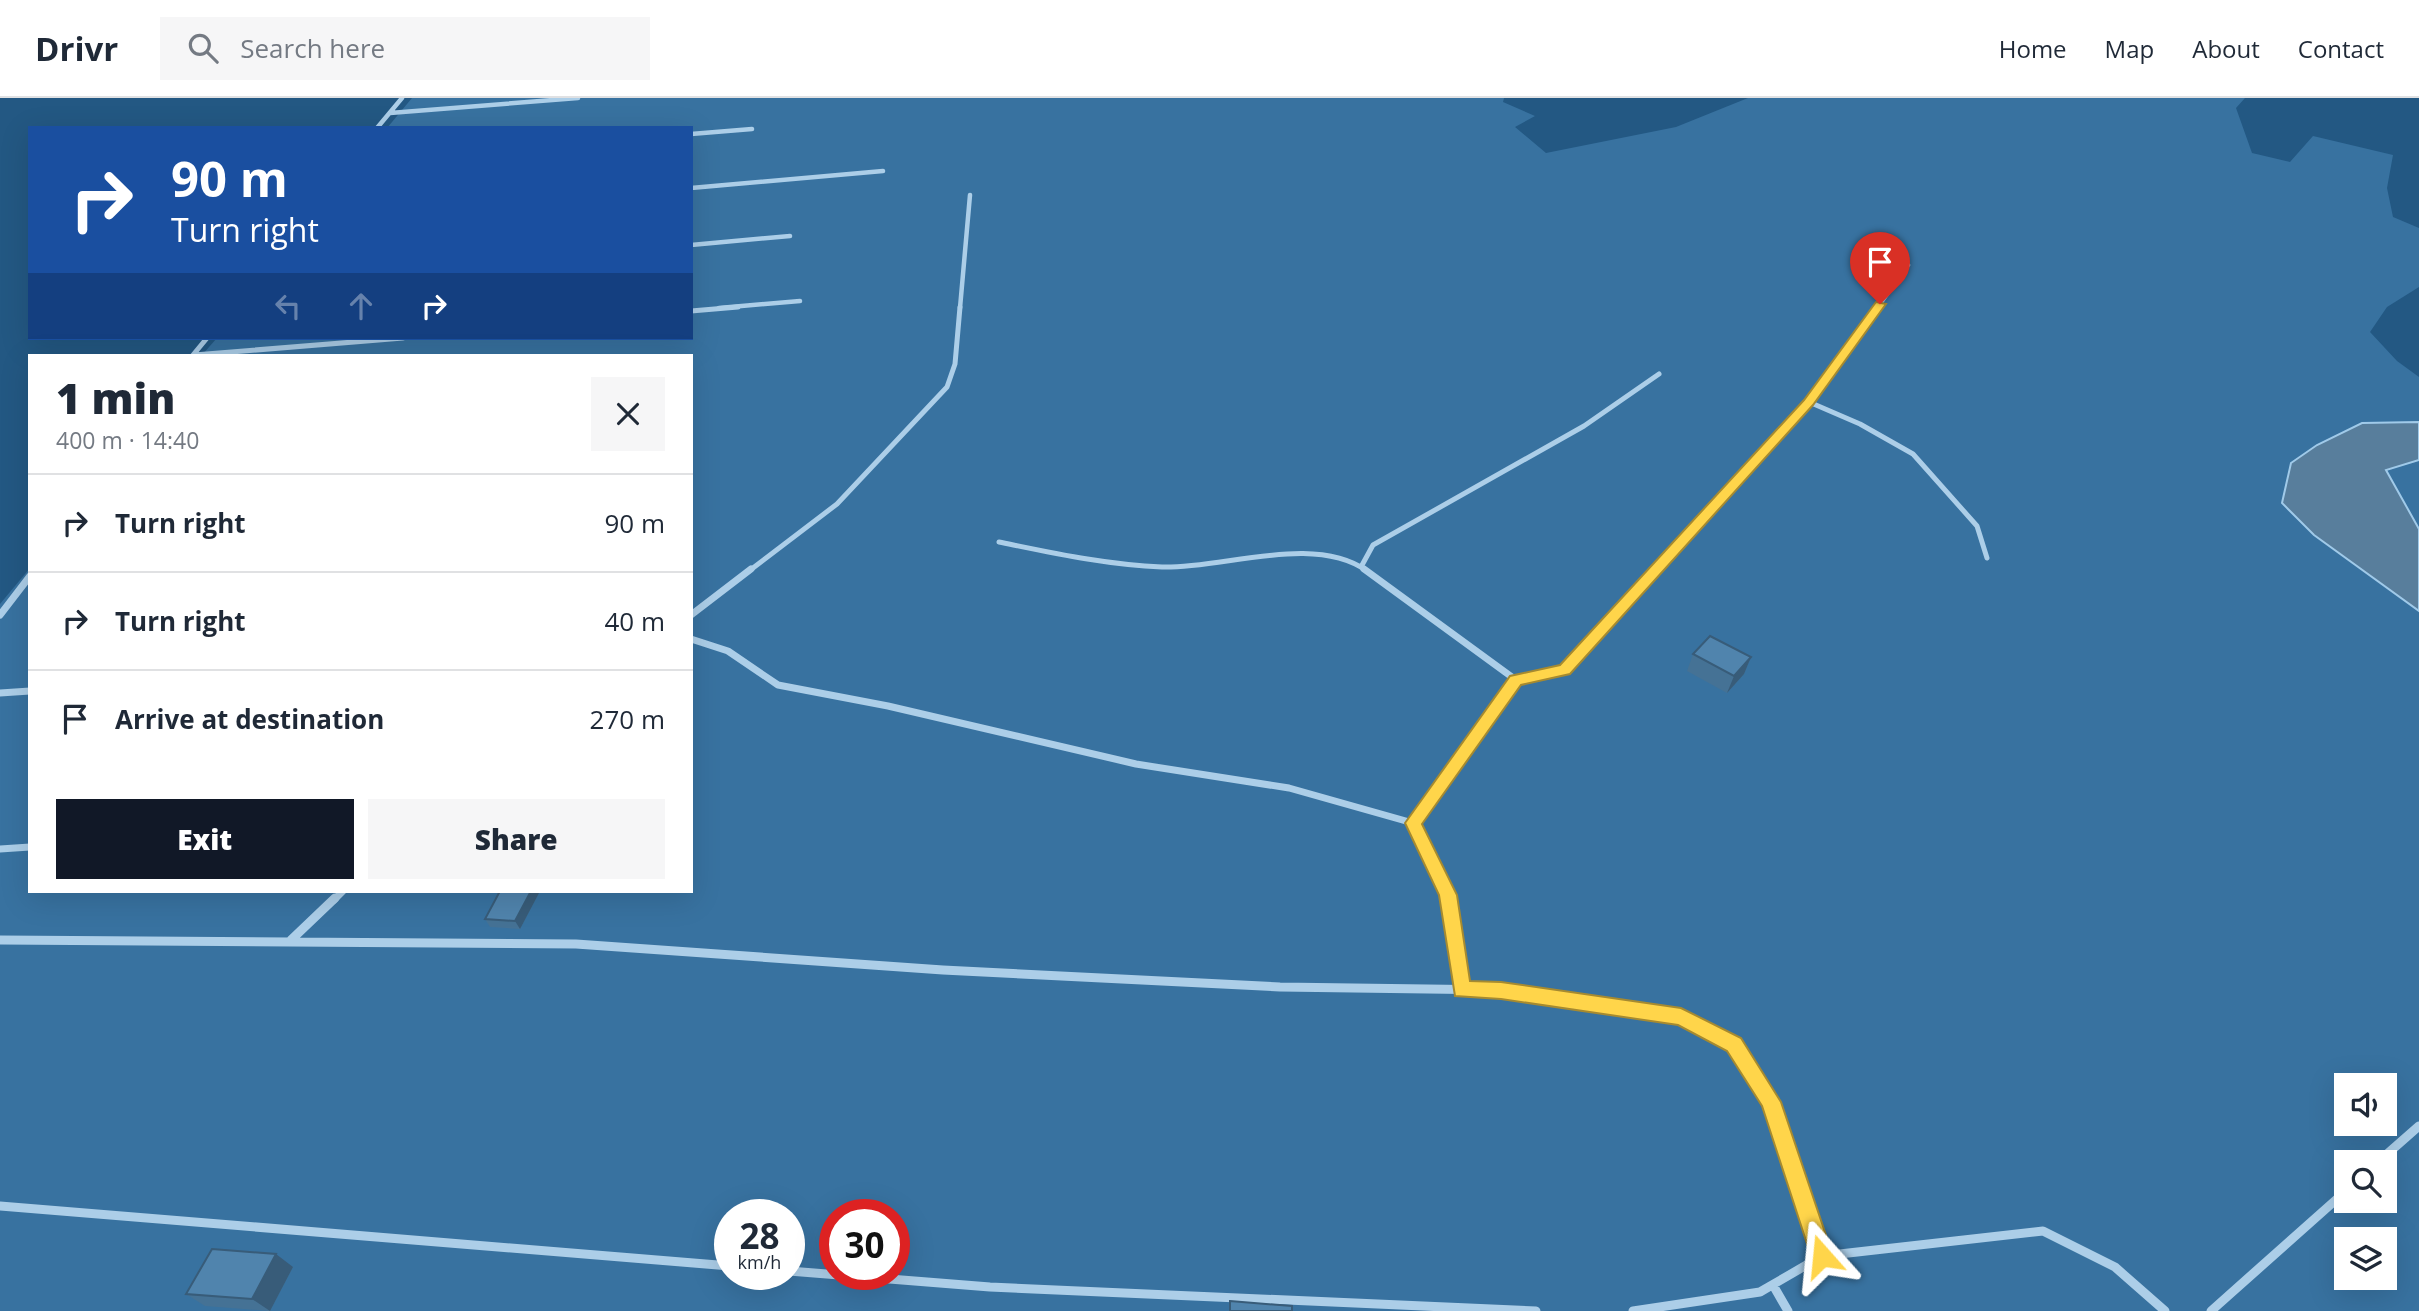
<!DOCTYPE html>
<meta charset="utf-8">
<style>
body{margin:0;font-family:"Open Sans",sans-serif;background:#f6f6f7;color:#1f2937;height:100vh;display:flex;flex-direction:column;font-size:26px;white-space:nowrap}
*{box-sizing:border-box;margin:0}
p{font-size:23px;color:#747a83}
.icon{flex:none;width:38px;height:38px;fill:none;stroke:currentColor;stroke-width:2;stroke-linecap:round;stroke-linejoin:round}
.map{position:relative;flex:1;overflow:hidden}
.drawer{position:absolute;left:28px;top:256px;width:665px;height:539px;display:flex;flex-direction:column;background:#fff;border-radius:0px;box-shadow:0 7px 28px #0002}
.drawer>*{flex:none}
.hud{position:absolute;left:28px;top:28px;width:665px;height:214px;border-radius:0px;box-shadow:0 7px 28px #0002;background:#1a4fa0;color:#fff;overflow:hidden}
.tools{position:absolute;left:2334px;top:975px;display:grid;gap:14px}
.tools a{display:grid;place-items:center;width:63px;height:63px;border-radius:0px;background:#fff;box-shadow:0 7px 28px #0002;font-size:35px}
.speed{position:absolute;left:714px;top:1101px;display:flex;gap:14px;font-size:35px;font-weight:700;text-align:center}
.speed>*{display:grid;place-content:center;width:91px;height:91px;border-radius:50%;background:#fff;box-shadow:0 7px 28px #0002;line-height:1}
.speed small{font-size:18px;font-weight:400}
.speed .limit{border:10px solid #d22;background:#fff;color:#111}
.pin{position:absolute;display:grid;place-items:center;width:60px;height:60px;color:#fff;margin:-72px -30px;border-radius:50% 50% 50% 0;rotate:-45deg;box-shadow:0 0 7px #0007}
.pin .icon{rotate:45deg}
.me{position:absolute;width:77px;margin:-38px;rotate:342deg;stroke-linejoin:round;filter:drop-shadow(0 0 5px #0008)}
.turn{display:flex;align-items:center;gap:24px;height:147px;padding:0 28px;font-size:32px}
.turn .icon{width:91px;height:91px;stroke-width:2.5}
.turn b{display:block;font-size:49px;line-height:60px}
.lanes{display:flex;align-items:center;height:66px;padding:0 28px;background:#0003;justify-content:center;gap:35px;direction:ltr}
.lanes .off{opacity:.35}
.round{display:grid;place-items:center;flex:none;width:74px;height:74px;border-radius:0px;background:#f6f6f7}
.summary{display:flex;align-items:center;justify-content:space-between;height:119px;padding:0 28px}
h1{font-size:42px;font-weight:800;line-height:52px}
.primary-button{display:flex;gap:14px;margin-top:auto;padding:14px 28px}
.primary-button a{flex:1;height:80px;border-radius:0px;background:#111827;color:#fff;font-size:28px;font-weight:800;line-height:80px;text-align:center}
.primary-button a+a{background:#f6f6f7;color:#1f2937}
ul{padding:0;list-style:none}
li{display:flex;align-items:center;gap:21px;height:98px;padding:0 28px;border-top:2px solid #e0e1e3}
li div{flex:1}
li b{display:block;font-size:26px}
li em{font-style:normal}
header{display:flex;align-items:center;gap:42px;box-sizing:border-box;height:98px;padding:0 35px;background:#fff;border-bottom:2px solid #e0e1e3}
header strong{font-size:33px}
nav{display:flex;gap:38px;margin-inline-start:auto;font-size:24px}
.search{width:490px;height:63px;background:#f6f6f7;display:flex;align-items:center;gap:18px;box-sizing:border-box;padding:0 24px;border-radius:0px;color:#747a83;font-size:26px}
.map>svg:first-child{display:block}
.green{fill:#3872a0;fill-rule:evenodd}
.water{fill:#587e9c;stroke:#a0cae9;stroke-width:2}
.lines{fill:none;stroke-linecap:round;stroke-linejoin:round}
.minor-far3{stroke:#accee8;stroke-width:4.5}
.minor-far2{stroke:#accee8;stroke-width:5}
.minor-far1{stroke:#accee8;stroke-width:7}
.minor{stroke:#accee8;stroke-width:9}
.wall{fill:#457295}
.shaded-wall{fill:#385c79}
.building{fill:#5084ad;stroke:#385c79;stroke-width:2}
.route{fill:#ffd54a;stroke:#a68a30;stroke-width:2}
</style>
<header>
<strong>Drivr</strong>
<div class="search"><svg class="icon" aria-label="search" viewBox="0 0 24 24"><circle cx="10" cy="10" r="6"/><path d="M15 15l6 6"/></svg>Search here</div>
<nav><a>Home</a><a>Map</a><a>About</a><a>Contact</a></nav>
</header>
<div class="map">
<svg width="2419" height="1213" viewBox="0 0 2419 1213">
<rect width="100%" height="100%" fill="#235883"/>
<path class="green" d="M 412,0 L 1504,0 L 1503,4 L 1535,18 L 1515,29 L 1546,55 L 1676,29 L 1748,0 L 2245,0 L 2236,10 L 2252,55 L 2290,64 L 2313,38 L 2393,57 L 2387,90 L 2393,119 L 2419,130 L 2419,189 L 2387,209 L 2370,234 L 2397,263 L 2419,279 L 2419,324 L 2362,325 L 2282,405 L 2314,437 L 2419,513 L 2419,1213 L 0,1213 L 0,506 L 30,470 L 30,793 L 691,793 L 691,257 L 202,257 L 217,240 L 691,240 L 691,30 L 387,30 ZM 2347,987 L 2385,987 L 2385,1026 L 2347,1026 ZM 2347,1064 L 2385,1064 L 2385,1102 L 2347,1102 ZM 730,1116 L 789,1116 L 789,1176 L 730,1176 ZM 835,1116 L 894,1116 L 894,1176 L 835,1176 ZM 2347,1141 L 2385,1141 L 2385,1180 L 2347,1180 Z
M 2419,362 L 2419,431 L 2386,371 Z"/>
<path class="water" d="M 2419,324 L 2419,362 L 2386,372 L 2419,431 L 2419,513 L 2314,437 L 2282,405 L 2291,365 L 2317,347 L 2362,325 Z"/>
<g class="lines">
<path class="minor-far3" d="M 390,15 L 578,0
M 377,30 L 402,0
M 691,36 L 752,31
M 691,90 L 883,73
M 691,147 L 790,138
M 719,210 L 800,203
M 960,210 L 970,97
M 1877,210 L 1908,167"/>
<path class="minor-far2" d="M 691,213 L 738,209
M 193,257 L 207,240
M 194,257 L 403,240
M 1809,304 L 1860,326 L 1913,356 L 1977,428 L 1987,460
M 999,444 C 1053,455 1107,467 1162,469 C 1222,471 1314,435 1367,473
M 1361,469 L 1373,447 L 1584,328 L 1659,276
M 749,473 L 837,406 L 947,289 L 955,266 L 960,209
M 1655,473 L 1809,304 L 1878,209"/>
<path class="minor-far1" d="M 1364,471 L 1516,582
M 0,517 L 30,478
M 691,517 L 751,471
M 691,541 L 728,553 L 778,587 L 888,608 L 1136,666 L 1289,690 L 1413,725
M 0,595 L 30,593
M 0,751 L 30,749
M 334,802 L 343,793
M 1449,802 L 1413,725 L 1516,582 L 1565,572 L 1657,471"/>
<path class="minor" d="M 1448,800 L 1461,892
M 0,842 L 576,846 L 943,872 L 1280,889 L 1501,892 L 1681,919 L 1734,946 L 1771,1004 L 1822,1158
M 291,842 L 335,800
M 2378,1064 L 2419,1028
M 0,1108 L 730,1168
M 789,1173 L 990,1189 L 1536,1213
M 1773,1187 L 1788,1213
M 1633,1213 L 1760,1194 L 1822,1158 L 2043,1133 L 2115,1169 L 2165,1213
M 2211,1213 L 2347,1092"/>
</g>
<path class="wall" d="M 1693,556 L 1751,559 L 1744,576 L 1727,595 L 1687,573 Z
M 500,793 L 537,793 L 539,795 L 520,831 L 490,829 L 485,821 Z
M 293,1169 L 270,1213 L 205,1208 L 186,1196 Z"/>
<path class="shaded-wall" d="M 1751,559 L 1744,576 L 1727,595 L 1734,578 Z
M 531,793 L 537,793 L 539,795 L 520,831 L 515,823 Z
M 276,1156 L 293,1169 L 270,1213 L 252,1201 Z"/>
<path class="building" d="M 1710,538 L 1751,559 L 1734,578 L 1693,556 Z
M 500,793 L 531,793 L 515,823 L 485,821 Z
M 212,1151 L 276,1156 L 252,1201 L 186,1196 Z
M 1230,1203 L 1292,1208 L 1292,1213 L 1230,1213 Z"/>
<path class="route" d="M 1876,204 L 1886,206 L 1813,307 L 1570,576 L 1521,587 L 1422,726 L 1457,797 L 1470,883 L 1501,884 L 1681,910 L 1741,940 L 1781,1004 L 1833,1158 L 1830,1166 L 1822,1169 L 1814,1166 L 1811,1158 L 1762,1008 L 1727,953 L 1678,927 L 1501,901 L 1455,898 L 1439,797 L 1405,725 L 1510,578 L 1560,567 L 1804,302 Z"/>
</svg>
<div class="tools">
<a><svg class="icon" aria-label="sound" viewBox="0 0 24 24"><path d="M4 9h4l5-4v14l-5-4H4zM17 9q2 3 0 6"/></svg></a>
<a><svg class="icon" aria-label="search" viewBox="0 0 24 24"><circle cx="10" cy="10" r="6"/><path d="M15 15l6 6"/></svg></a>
<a><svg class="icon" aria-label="layers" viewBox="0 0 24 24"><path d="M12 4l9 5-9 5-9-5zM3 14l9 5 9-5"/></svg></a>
</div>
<div class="speed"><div>28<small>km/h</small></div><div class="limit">30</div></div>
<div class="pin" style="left:1880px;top:206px;background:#d93025"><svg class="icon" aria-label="arrive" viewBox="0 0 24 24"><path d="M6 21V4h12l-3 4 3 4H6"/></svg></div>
<svg class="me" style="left:1822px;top:1158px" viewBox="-20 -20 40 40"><path d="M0-17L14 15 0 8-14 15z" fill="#ffd54a" stroke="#fff" stroke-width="4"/></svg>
<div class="hud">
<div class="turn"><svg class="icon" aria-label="right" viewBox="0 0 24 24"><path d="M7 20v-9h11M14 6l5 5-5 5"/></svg><div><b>90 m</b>Turn right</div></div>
<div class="lanes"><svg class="icon off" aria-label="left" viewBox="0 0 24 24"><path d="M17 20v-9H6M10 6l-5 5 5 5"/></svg><svg class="icon off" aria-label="ahead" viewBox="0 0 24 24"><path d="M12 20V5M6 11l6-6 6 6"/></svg><svg class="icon" aria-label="right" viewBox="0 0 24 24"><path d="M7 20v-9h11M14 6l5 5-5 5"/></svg></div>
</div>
<section class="drawer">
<div class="summary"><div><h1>1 min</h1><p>400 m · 14:40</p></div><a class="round"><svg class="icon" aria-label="close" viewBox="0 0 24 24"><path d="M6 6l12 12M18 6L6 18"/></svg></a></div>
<ul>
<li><svg class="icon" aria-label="right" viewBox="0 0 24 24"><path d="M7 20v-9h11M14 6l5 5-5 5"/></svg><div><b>Turn right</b></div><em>90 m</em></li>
<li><svg class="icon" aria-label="right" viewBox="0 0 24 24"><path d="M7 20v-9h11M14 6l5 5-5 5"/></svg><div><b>Turn right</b></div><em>40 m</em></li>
<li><svg class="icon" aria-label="arrive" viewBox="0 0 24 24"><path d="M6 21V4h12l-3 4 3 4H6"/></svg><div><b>Arrive at destination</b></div><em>270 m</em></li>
</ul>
<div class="primary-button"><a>Exit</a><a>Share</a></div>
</section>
</div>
